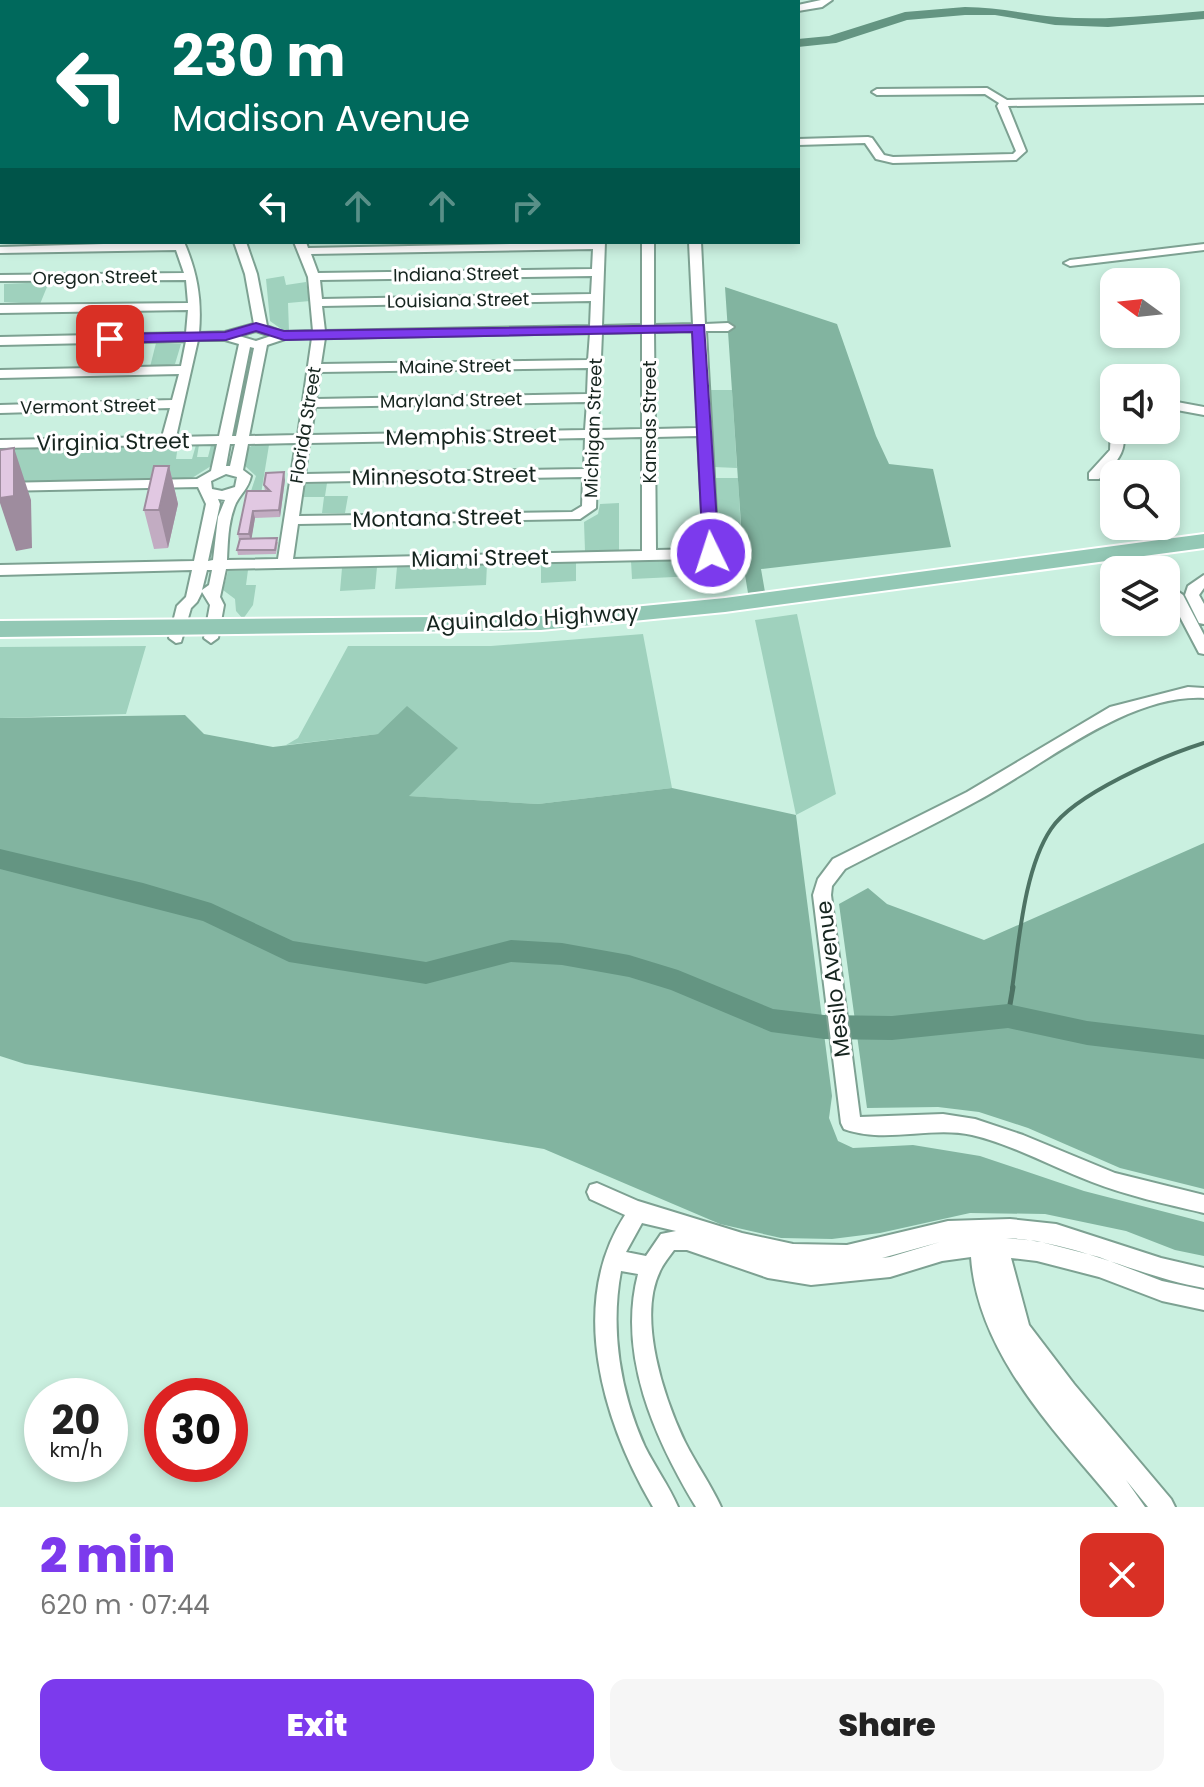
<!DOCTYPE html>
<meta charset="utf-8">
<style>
body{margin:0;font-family:Poppins,sans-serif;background:#f6f6f6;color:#222;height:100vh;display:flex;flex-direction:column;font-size:30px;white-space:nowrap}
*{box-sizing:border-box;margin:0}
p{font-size:26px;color:#767676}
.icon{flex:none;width:44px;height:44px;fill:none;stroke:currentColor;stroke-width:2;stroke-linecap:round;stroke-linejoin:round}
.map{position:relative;height:1507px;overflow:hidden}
.drawer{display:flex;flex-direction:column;background:#fff;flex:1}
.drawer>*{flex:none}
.top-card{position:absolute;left:0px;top:0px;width:800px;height:244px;box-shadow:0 4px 12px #0003;background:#00695c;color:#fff;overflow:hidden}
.needle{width:52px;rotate:285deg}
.buttons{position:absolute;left:1100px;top:268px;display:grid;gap:16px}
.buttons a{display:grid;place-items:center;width:80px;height:80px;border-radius:16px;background:#fff;box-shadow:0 4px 12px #0003;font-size:40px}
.speed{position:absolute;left:24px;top:1378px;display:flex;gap:16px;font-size:40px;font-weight:700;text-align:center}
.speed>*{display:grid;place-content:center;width:104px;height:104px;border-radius:50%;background:#fff;box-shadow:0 4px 12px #0003;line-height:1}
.speed small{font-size:20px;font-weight:400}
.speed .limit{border:12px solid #d22;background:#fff;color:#111}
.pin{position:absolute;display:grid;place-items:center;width:68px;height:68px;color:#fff;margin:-34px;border-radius:16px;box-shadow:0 4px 12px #0006}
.me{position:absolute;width:88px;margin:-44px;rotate:356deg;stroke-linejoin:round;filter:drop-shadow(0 0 6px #0008)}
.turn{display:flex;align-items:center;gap:28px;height:168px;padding:0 40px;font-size:36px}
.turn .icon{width:104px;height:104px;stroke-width:2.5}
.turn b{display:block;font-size:56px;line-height:68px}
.lanes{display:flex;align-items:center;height:76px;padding:0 40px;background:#0003;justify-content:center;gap:40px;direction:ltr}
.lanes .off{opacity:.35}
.round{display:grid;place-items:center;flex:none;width:84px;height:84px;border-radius:16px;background:#f6f6f6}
.head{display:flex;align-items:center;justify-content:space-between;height:136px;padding:0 40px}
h1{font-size:48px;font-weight:800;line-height:60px;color:#7c3aed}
.action{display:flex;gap:16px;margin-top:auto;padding:16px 40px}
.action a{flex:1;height:92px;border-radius:16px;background:#7c3aed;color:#fff;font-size:32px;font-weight:800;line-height:92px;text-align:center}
.action a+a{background:#f6f6f6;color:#222}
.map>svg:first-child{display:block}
.green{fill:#9fd1bd}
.forest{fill:#82b4a0}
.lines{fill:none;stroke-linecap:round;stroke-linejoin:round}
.stream-far1{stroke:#4d7364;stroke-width:4}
.stream{stroke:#4d7364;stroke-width:5}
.river{fill:#649582;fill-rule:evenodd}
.street-casing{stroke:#7da192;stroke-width:4}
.primary-casing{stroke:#fff;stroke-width:4}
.street{fill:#fff;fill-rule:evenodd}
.primary{fill:#93c8b5;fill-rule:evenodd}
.wall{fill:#c2acc2}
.shaded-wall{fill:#9e8c9e}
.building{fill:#e1c8e2;stroke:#9e8c9e;stroke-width:2}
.route{fill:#7c3aed;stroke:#51269a;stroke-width:2}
.labels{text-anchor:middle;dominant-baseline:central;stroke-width:6;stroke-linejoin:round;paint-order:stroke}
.far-street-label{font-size:18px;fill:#16251f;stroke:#fff}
.street-label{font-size:22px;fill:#16251f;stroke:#fff}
</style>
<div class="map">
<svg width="1204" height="1507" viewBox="0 0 1204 1507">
<rect width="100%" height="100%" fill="#caf0e0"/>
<path class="green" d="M 284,276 L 286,285 L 306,282 L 310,301 L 288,303 L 289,331 L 284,331 L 270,321 L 266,279 Z
M 49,282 L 40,304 L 4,302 L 4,284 Z
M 156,343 L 181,344 L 175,364 L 150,367 Z
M 710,390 L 732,390 L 737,468 L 714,467 Z
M 178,445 L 176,459 L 192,459 L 196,445 L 199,445 L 197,457 L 208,457 L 211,445 L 215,446 L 211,466 L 192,478 L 0,482 L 0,450 Z
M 253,445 L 269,445 L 261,494 L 251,491 L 256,476 L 244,465 L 248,448 Z
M 714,478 L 738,478 L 742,548 L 718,545 Z
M 327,483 L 325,496 L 348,496 L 345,513 L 322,513 L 324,497 L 300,497 L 301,487 L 306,484 Z
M 619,503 L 619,550 L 585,551 L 584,522 L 598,514 L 600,504 Z
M 743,558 L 744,569 L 737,569 L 737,574 L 632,579 L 631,561 Z
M 576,562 L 576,581 L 541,583 L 541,563 Z
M 487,564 L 486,585 L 395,589 L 397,567 Z
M 377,567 L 375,589 L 340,591 L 342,568 Z
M 248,570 L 246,585 L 256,585 L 253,605 L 243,619 L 236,611 L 235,599 L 223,590 L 228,571 Z
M 797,614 L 836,794 L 796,815 L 755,620 Z
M 643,634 L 672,788 L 538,804 L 408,796 L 378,734 L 286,745 L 298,738 L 348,646 L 491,646 Z
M 146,646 L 126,714 L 0,718 L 0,647 Z"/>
<path class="forest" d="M 725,287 L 837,324 L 876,436 L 889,464 L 933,469 L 951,547 L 761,569 L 765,592 L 748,593 L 744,569 Z
M 407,706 L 458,748 L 409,796 L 538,804 L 672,788 L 796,815 L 832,1096 L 829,1118 L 838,1141 L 853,1148 L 913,1145 L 980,1156 L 1084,1191 L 1204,1222 L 1204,1256 L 1175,1250 L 1126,1231 L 1045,1214 L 970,1213 L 880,1233 L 832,1239 L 781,1238 L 720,1224 L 544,1149 L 25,1064 L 0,1056 L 0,718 L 185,715 L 204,734 L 273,747 L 378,734 Z
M 1204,843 L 1204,1189 L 1120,1168 L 1028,1128 L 979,1112 L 938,1107 L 867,1108 L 839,904 L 868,888 L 887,904 L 984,940 Z"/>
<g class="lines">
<path class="stream-far1" d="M 1012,989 C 1019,942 1024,869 1051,829 C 1074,794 1163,756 1204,743"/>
<path class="stream" d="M 1008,1016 L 1013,987"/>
<path class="river" d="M 965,7 C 996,7 1025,14 1057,17 C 1106,21 1155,15 1204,11 L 1204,19 L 1108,27 L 1055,25 L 995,15 L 965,15 L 907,20 L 836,43 L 798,47 L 798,39 L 829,36 L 905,12 Z
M 0,89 L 2,89 L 2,97 L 0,97 Z
M 0,849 L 143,883 L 211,903 L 293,941 L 426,962 L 511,940 L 562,943 L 629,955 L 678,970 L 773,1009 L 824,1015 L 892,1016 L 1008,1004 L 1087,1021 L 1204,1035 L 1204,1059 L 1087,1045 L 1008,1028 L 892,1040 L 824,1039 L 771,1032 L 671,990 L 629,977 L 562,965 L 511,962 L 426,984 L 289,962 L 203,921 L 0,869 Z"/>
<g class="street-casing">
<path id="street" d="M 219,0 L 231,0 L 232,2 L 220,2 Z
M 311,0 L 319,0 L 319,2 L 311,2 Z
M 400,0 L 439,0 L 440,2 L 401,2 Z
M 821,0 L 832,0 L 822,7 L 798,11 L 798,5 Z
M 0,16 L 2,16 L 2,22 L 0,22 Z
M 0,55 L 2,56 L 2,62 L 0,61 Z
M 987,88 L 1007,100 L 1204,97 L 1204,103 L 1008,106 L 1026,151 L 1016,160 L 893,163 L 876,159 L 865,143 L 798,145 L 798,139 L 868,137 L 872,138 L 884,155 L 893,157 L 1013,154 L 1016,151 L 997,106 L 999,103 L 985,94 L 877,95 L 872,92 L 877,89 Z
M 0,136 L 2,136 L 2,143 L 0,143 Z
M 0,168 L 2,168 L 0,176 Z
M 0,200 L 2,200 L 2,206 L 0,206 Z
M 172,242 L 184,242 C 197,272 202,299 199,333 L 225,332 L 254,324 L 245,274 L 234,242 L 246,242 L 257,274 L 267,326 L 283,332 L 313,331 L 308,277 L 294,242 L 306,242 L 308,248 L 605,242 L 602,326 L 642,325 L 642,242 L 654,242 L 654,325 L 693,324 L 689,242 L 701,242 L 705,324 L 728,323 L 734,327 L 728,331 L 706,331 L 718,549 L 743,548 L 750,553 L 743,558 L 226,569 L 220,597 L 224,605 L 218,638 L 211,643 L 204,638 L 210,605 L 202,592 L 197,602 L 191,608 L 181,642 L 176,643 L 169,638 L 177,606 L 186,597 L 192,570 L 0,575 L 0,565 L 194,561 L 206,504 L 198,487 L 0,491 L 0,483 L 197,479 L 211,471 L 217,444 L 0,448 L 0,440 L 162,437 L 170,408 L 0,413 L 0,405 L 172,400 L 179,374 L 0,378 L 0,370 L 181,366 L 186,341 L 0,345 L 0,337 L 186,333 L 188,310 L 0,313 L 0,305 L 188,303 L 186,280 L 0,281 L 0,275 L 184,273 L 176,250 L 0,253 L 0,247 ZM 593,249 L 592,269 L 318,273 L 311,254 ZM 592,276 L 591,294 L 322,299 L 320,280 ZM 591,301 L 590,326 L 325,331 L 322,306 ZM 256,331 L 271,336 L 256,341 L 239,336 ZM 694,331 L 698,428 L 655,429 L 654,332 ZM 642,332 L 642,429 L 598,430 L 602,333 ZM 590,333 L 588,360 L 321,364 L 325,338 ZM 312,338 L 298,435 L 249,436 L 267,345 L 285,339 ZM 198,340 L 225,340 L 239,344 L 219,436 L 176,437 ZM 250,347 L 254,348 L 236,436 L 232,436 ZM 588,368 L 587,394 L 316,399 L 320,372 ZM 587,402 L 585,430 L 311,435 L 315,407 ZM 698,436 L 704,549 L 656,550 L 655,437 ZM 642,437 L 642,551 L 293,559 L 298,524 L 580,519 L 596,508 L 598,438 ZM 585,438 L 584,469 L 305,474 L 309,443 ZM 296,443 L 278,559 L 227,560 C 228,541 228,521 236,503 C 242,492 248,489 251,476 L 243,470 L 248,444 ZM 230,444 L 235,444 L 230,466 L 226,466 ZM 226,474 L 237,477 L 235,487 L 222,491 L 212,489 L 211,481 ZM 583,477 L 582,506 L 572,512 L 299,516 L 304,482 ZM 218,499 L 225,500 L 218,517 L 213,560 L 208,561 L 220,504 ZM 207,570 L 212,570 L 209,585 L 202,590 Z
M 1204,244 L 1204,250 L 1070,266 L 1064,263 L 1070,260 Z
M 1166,400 L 1204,407 L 1204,415 L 1166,408 Z
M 1114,401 L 1114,430 L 1122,430 C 1129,452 1114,465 1099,479 L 1089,479 L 1089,473 L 1110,450 L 1111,427 L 1108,424 L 1108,405 Z
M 1121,547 L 1126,549 L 1140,570 L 1126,570 L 1114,552 Z
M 1204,575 L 1204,588 L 1199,595 L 1204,604 L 1204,624 L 1199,623 L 1185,595 L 1188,586 Z
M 1166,583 L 1183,595 L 1204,635 L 1204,654 L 1199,653 L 1170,598 L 1166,595 Z
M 1188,687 L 1204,688 L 1204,698 C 1127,694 1043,766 977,801 C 934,825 889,846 845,869 L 832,886 L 831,895 L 860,1117 L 943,1114 L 975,1119 L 1023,1135 L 1115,1173 L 1204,1195 L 1204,1213 C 1166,1204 1128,1196 1092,1182 C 1052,1167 1014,1145 972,1135 C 930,1126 885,1144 844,1129 L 841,1123 L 813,895 L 818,879 L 833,859 L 967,792 L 1110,707 Z
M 597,1183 L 638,1201 L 742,1233 L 793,1244 L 847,1245 L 948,1221 L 1010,1219 L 1056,1224 L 1161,1258 L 1204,1268 L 1204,1288 C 1136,1276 1076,1241 1006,1238 L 1037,1241 L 1099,1257 L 1162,1281 L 1204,1290 L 1204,1310 L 1162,1301 L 1099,1277 L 1037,1261 L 1011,1258 L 1029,1325 L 1074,1384 L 1171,1499 L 1175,1507 L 1148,1507 L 1126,1480 L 1145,1507 L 1118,1507 C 1058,1434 978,1356 971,1257 L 942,1261 L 890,1277 L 811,1285 L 768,1278 L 687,1250 L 674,1250 C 669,1257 663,1264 660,1271 C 637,1318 664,1398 685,1442 C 696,1464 711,1485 721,1507 L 696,1507 C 655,1439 617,1355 638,1274 L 621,1271 C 610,1329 620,1392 645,1447 C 655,1467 669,1486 678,1507 L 653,1507 C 603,1422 567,1304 625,1215 L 590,1199 L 587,1192 L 590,1185 ZM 642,1223 L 676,1231 L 661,1234 L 646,1256 L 626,1252 ZM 940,1242 L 890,1257 L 882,1258 Z"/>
</g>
<g class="primary-casing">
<path id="primary" d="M 1204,534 L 1204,548 L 725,612 L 541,630 L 0,637 L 0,621 L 541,616 L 725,598 Z"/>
</g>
<use href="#street" class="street"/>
<use href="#primary" class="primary"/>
</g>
<path class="wall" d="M 169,466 L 178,504 L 168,548 L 154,549 L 144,510 Z
M 285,480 L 280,517 L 255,518 L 251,539 L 278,542 L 276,554 L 238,555 L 237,550 L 239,540 L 238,534 L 265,491 L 264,485 Z"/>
<path class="shaded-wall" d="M 14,448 L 31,500 L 32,548 L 16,551 L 0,503 L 0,498 Z
M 169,466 L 178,504 L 168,548 L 159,510 Z
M 284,472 L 285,480 L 280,517 L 279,510 Z
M 253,511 L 255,518 L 251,542 L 249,534 Z"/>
<path class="building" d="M 14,448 L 14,496 L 0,498 L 0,450 Z
M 154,466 L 169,466 L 159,510 L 144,510 Z
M 284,472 L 279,510 L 253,511 L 249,534 L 238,534 L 247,491 L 270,491 L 264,485 L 266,473 Z
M 277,538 L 275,550 L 237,550 L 240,539 Z"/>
<path class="route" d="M 256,323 L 284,331 L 704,325 L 719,553 L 711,558 L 703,553 L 692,332 L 284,340 L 256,331 L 226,340 L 110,343 L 103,339 L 110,334 L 225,332 Z"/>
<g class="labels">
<g class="far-street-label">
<text transform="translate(456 274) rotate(-1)">Indiana Street</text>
<text transform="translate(95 277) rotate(-1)">Oregon Street</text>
<text transform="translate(458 300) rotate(-1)">Louisiana Street</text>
<text transform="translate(455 366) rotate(-1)">Maine Street</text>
<text transform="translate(451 400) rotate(-1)">Maryland Street</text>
<text transform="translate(88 406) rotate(-1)">Vermont Street</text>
<text transform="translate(649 422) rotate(-90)">Kansas Street</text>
<text transform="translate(305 425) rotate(-81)">Florida Street</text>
<text transform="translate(593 428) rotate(-88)">Michigan Street</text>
</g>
<g class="street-label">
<text transform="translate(471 436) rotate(-1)">Memphis Street</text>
<text transform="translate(113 442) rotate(-1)">Virginia Street</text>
<text transform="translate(444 476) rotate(-1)">Minnesota Street</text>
<text transform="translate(437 518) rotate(-1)">Montana Street</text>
<text transform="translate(480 558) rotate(-1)">Miami Street</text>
<text transform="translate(532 618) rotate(-3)">Aguinaldo Highway</text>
<text transform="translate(833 979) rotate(-97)">Mesilo Avenue</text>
</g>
</g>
</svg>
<div class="buttons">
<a><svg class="needle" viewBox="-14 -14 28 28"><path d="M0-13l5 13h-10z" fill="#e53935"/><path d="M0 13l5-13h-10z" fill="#767676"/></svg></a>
<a><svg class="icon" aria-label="sound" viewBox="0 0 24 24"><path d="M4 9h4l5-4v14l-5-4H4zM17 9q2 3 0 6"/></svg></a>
<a><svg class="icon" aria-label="search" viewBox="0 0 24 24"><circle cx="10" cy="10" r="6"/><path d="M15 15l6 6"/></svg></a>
<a><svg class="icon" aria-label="layers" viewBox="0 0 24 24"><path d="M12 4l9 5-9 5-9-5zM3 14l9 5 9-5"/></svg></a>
</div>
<div class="speed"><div>20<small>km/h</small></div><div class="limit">30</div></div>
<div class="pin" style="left:110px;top:339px;background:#d93025"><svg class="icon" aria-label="arrive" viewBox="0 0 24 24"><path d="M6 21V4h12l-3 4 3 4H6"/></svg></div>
<svg class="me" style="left:711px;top:553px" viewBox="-20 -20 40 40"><circle r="17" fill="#7c3aed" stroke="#fff" stroke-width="3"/><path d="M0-11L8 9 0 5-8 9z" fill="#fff"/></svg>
<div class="top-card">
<div class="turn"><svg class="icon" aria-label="left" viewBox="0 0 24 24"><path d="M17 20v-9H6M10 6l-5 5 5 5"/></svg><div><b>230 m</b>Madison Avenue</div></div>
<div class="lanes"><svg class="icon" aria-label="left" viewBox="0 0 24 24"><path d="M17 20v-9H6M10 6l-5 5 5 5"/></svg><svg class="icon off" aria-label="ahead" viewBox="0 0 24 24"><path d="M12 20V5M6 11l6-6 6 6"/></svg><svg class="icon off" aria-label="ahead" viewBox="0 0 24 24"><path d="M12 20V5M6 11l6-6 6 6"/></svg><svg class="icon off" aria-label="right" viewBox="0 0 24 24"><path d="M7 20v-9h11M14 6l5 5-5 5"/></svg></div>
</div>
</div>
<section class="drawer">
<div class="head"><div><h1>2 min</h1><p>620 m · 07:44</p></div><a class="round" style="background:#d93025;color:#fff"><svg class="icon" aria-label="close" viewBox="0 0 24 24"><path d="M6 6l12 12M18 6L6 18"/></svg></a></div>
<div class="action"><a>Exit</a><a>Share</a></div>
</section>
